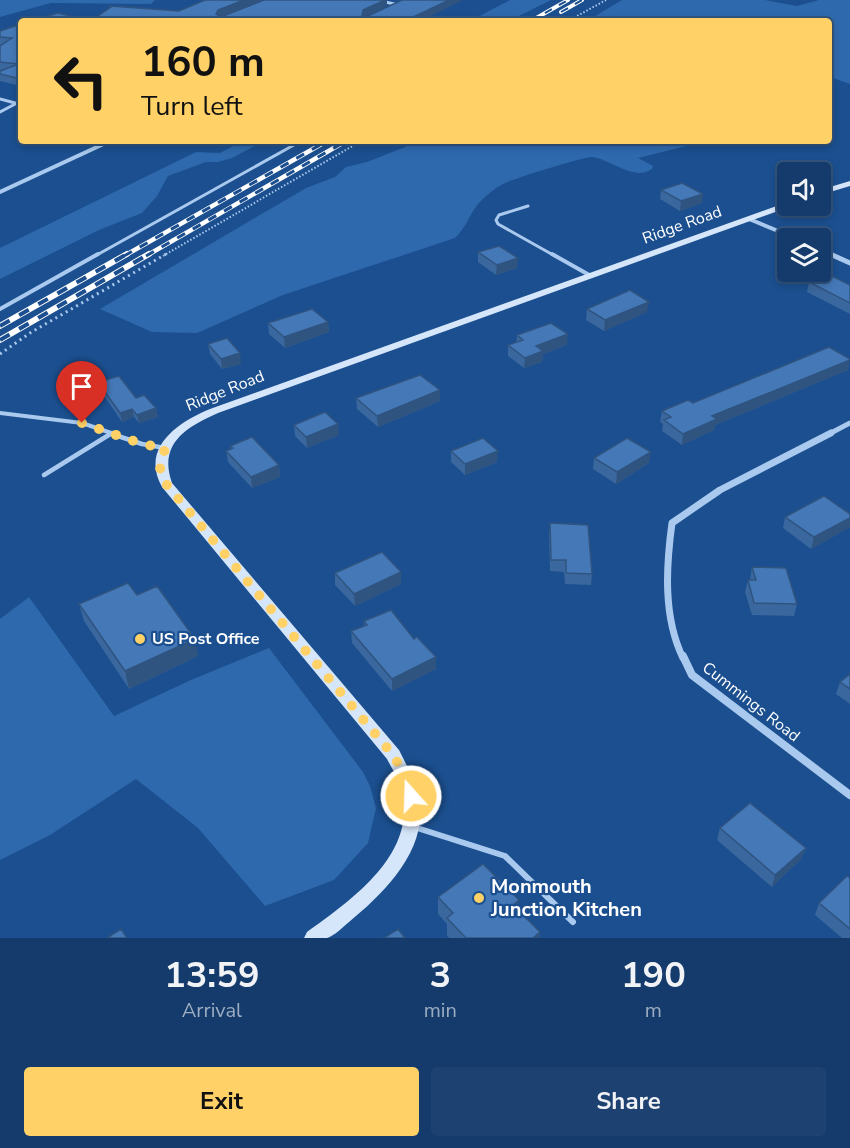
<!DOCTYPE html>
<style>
body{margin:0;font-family:"Nunito Sans",sans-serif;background:#1d4271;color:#f1f3f6;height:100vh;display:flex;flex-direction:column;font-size:22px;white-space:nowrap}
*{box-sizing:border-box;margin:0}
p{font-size:20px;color:#9dadc1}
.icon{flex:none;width:33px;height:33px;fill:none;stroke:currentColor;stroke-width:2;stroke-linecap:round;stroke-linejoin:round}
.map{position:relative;height:938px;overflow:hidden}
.drawer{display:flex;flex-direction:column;background:#143b6b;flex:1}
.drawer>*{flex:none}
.top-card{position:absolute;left:18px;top:18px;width:814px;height:126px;border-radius:6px;box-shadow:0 3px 9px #0003,0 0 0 2px #33557e;background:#ffd166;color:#111;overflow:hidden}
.buttons{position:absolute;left:777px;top:162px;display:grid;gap:12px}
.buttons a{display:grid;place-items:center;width:54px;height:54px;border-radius:6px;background:#143b6b;box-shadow:0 3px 9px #0003,0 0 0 2px #33557e;font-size:30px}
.pin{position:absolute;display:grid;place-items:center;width:51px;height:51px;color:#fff;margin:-62px -26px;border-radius:50% 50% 50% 0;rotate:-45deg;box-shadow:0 0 6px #0007}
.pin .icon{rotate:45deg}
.me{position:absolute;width:66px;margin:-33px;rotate:340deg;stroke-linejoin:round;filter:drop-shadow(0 0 4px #0008)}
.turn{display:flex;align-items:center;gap:21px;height:126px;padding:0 24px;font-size:27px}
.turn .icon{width:78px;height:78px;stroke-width:2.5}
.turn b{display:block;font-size:42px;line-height:51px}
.eta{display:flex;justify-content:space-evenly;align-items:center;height:102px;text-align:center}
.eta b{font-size:36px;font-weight:700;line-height:42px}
.action{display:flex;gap:12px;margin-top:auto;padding:12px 24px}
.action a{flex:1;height:69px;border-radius:6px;background:#ffd166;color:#111;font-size:24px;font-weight:700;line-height:69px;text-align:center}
.action a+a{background:#1d4271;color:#f1f3f6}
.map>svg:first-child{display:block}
.green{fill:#2e69ad}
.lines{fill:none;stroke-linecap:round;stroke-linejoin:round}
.path-far1{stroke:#a9c9ee;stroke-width:2;stroke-dasharray:1.5 2;stroke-linecap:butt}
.path{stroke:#a9c9ee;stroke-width:3;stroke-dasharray:2 4;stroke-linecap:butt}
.lane-far3{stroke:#a9c9ee;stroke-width:3}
.lane-far2{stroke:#a9c9ee;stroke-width:4}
.lane-far1{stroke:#a9c9ee;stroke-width:4.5}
.lane{stroke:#a9c9ee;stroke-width:6}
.street-far4{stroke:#a9c9ee;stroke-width:3}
.street-far3{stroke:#a9c9ee;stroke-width:4}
.street-far2{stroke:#a9c9ee;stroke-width:5}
.street-far1{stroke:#a9c9ee;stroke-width:7}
.street{stroke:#a9c9ee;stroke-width:8}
.secondary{fill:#d6e6fa;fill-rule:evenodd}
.rail-far2-casing{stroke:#fff;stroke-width:4}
.rail-far1-casing{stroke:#fff;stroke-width:4.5}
.rail-casing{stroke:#fff;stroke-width:6}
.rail-far2{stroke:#1b4f8f;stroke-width:2;stroke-dasharray:8;stroke-linecap:butt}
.rail-far1{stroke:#1b4f8f;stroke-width:3;stroke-dasharray:9;stroke-linecap:butt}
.rail{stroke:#1b4f8f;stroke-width:4;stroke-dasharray:11;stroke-linecap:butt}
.wall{fill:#3a679d}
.shaded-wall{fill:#305480}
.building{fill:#4478b7;stroke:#305480;stroke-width:1.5}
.route{stroke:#ffd166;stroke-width:10;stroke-dasharray:0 18}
.poi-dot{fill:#ffd166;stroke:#1b4f8f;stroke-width:2}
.labels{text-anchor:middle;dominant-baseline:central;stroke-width:4.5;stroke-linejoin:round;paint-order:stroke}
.street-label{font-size:16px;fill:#fff;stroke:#1b4f8f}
.poi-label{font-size:16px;font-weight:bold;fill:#fff;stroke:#1b4f8f;text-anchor:start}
.near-poi-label{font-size:20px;font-weight:bold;fill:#fff;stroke:#1b4f8f;text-anchor:start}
</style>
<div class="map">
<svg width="850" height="938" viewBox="0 0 850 938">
<rect width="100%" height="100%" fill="#1b4f8f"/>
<path class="green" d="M 0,0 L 155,0 L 151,4 L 51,3 L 0,17 Z
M 510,0 L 551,0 L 509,21 L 470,21 Z
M 622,0 L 765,0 L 797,6 L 819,0 L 850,0 L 850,84 L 830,77 L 830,21 L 587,21 Z
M 243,141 L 264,141 L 232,158 L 218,162 L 206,162 L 168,176 L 157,196 L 142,213 L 99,230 L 0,279 L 0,248 L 196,152 L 220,153 Z
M 420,141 L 707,141 L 638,158 L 653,166 L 652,169 C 634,182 611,159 592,157 C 583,157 512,179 503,184 C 494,189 485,196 478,204 C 469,215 466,228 455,238 L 283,295 L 197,333 L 152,332 L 100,309 L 306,188 L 335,177 L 346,167 L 367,162 Z
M 29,597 L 114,716 L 191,680 L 269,648 L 363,772 L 370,786 L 376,808 L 368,843 L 334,880 L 265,906 L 198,828 L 136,779 L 50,835 L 0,860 L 0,619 Z"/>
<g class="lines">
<path class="path-far1" d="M 568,21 L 606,0
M 163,256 L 361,141"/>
<path class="path" d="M 0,354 L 30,333 L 166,254"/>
<path class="lane-far3" d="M 528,206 L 499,215 L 496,220 L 498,224 L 555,256
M 95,256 L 301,141"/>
<path class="lane-far2" d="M 552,254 L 591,276
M 0,309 L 98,254
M 0,413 L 82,423 L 114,434"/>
<path class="lane-far1" d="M 109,433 L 142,444 L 165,448
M 44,475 L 112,433"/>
<path class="lane" d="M 414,827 L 505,856 L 573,922"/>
<path class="street-far4" d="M 376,0 L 399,5
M 0,99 L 15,103
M 0,112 L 21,101"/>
<path class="street-far3" d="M 0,192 L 110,141
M 749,219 L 795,238
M 820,250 L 833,256"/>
<path class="street-far2" d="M 830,254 L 850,263
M 829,434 L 850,423"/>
<path class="street-far1" d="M 683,658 C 663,617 666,567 672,523 L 720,490 L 831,433"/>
<path class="street" d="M 683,656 L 692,675 L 850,795"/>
<path class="secondary" d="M 850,181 L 850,186 L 820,195 L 820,190 Z
M 785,203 L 792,206 L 218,413 C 186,427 158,444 172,483 L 399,750 C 409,770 419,788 420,810 C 423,855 381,896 349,922 C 343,927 334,936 327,938 C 320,938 311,938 304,938 L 307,932 C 353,899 422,851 400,784 C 397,776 391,767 387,759 L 162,487 C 140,448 178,422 210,409 Z"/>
<g class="rail-far2-casing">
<path id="rail-far2" d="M 561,12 L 582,0
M 531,21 L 568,0"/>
</g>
<g class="rail-far1-casing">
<path id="rail-far1" d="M 124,256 L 327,141
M 146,256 L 346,141"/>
</g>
<g class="rail-casing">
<path id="rail" d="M 0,326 L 127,254
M 0,340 L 149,254"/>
</g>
<use href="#rail-far2" class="rail-far2"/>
<use href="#rail-far1" class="rail-far1"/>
<use href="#rail" class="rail"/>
</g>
<path class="wall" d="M 21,24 L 21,86 L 0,81 L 0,71 L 2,70 L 0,70 L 0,46 L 2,45 L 0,45 L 0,31 Z
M 661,190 L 702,203 L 680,211 L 660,199 Z
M 478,252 L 517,268 L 496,275 L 478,262 Z
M 809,282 L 850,285 L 850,314 L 807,292 Z
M 587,309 L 647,312 L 604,331 L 586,320 Z
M 328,322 L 329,332 L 285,348 L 269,334 L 268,323 Z
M 517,335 L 567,345 L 543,354 L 542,362 L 524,368 L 508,356 L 508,345 L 516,343 Z
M 208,344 L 241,364 L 222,369 L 210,354 Z
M 850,359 L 848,370 L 715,425 L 714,430 L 682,445 L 662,431 L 663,424 L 660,422 L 662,411 Z
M 98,382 L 136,398 L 156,408 L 158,417 L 139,423 L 134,417 L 122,422 L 100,390 Z
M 356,398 L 440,401 L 378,427 L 357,409 Z
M 294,425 L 339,435 L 307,448 L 295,436 Z
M 230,446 L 279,465 L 280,477 L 252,488 L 228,462 L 226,451 L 231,449 Z
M 451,451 L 497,462 L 465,475 L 451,462 Z
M 594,458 L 649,463 L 616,484 L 593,469 Z
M 850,514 L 850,527 L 811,549 L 783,528 L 785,517 Z
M 550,523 L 592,574 L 591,585 L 565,584 L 564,572 L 550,571 L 549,535 Z
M 752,567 L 797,604 L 794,616 L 752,615 L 745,592 L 748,580 L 750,580 Z
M 335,573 L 401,584 L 355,606 L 335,585 Z
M 137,595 L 198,656 L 129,689 L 84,621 L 79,604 Z
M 364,621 L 414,639 L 436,669 L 392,691 L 352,643 L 351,631 L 364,626 Z
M 850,674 L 850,704 L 836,694 L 840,682 Z
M 720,828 L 806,848 L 801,859 L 772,887 L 717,840 Z
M 850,878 L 850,938 L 842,938 L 815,915 L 819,903 Z
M 438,897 L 518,910 L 540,932 L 539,938 L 449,938 L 447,935 L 447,924 L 438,914 Z"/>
<path class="shaded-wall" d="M 244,0 L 263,0 L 219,18 L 216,14 L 218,10 Z
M 385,0 L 387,0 L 387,6 L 363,18 L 362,16 L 363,10 Z
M 449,0 L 463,0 L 421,21 L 405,21 Z
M 703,194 L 702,203 L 680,211 L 681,201 Z
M 518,258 L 517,268 L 496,275 L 497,265 Z
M 649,302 L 647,312 L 604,331 L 605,320 Z
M 328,322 L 329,332 L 285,348 L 284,337 Z
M 568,334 L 567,345 L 543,354 L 542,362 L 524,368 L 525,358 L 536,346 Z
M 240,353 L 241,364 L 222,369 L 221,359 Z
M 850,360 L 848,370 L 715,425 L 714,430 L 682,445 L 683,434 L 712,416 Z
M 440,390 L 440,401 L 378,427 L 377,416 Z
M 156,408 L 158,417 L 139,423 L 137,415 Z
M 132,409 L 134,417 L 122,422 L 120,413 Z
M 338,424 L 339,435 L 307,448 L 306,437 Z
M 498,451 L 497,462 L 465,475 L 465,464 Z
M 651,452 L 649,463 L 616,484 L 617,472 Z
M 279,465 L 280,477 L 252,488 L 251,477 Z
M 850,518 L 850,527 L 811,549 L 814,537 Z
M 401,572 L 401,584 L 355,606 L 354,594 Z
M 195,639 L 198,656 L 129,689 L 125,671 Z
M 436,657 L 436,669 L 392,691 L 392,679 Z
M 806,848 L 801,859 L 772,887 L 775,875 Z
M 519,900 L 518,918 L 513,905 Z
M 540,932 L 539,938 L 533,938 Z"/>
<path class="building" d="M 205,0 L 244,0 L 218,10 L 216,14 L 221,17 L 264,0 L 385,0 L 363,10 L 362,16 L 366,17 L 402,0 L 449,0 L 405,21 L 138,21 L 135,19 L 134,21 L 91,21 L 111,7 L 110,6 L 179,11 Z
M 58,13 L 90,21 L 31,21 Z
M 21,24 L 21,79 L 0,74 L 0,71 L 19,64 L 0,62 L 0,46 L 12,38 L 0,37 L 0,31 Z
M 682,183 L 703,194 L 681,201 L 661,190 Z
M 499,246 L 518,258 L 497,265 L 478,252 Z
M 820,270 L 850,285 L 850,303 L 809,282 L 815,272 L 820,272 Z
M 630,290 L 649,302 L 605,320 L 587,309 Z
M 312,309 L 328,322 L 284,337 L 268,323 Z
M 551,323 L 568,334 L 536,346 L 543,351 L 525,358 L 508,345 L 523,340 L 517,335 Z
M 227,338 L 240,353 L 221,359 L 208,344 Z
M 829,347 L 850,359 L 850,360 L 712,416 L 717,419 L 683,434 L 664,420 L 671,417 L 662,411 L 688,400 L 693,403 Z
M 420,375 L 440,390 L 377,416 L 356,398 Z
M 119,376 L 136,398 L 144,395 L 156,408 L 137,415 L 132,409 L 120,413 L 98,382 Z
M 325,412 L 338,424 L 306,437 L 294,425 Z
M 252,437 L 279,465 L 251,477 L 226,451 L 233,448 L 230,446 Z
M 483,438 L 498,451 L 465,464 L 451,451 Z
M 627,438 L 651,452 L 617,472 L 594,458 Z
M 824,496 L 850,514 L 850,518 L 814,537 L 785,517 Z
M 550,523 L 588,525 L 592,574 L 566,573 L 566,560 L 551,560 Z
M 382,552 L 401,572 L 354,594 L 335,573 Z
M 752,567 L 786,568 L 797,604 L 754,603 L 748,580 L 756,580 Z
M 128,583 L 137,595 L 157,586 L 195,639 L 125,671 L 79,604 Z
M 391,610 L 414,639 L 417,637 L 436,657 L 392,679 L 351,631 L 367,625 L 364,621 Z
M 850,674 L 850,689 L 840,682 Z
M 750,803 L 806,848 L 775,875 L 720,828 Z
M 483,864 L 519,900 L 513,905 L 540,932 L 533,938 L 466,938 L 447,918 L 453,913 L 438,897 Z
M 847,876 L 850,878 L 850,929 L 819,903 Z
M 121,929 L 127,938 L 107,938 Z
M 398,929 L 405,938 L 384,938 Z"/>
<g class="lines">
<path class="route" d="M 82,423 L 142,444 L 165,448 L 160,468 L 166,484 L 393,755 L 404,774 L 411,796"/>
</g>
<g class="poi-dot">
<circle cx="140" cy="639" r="6"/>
<circle cx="479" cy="898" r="6"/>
</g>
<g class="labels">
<g class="street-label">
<text transform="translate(682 225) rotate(-20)">Ridge Road</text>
<text transform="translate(225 391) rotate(-22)">Ridge Road</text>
<text transform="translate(751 702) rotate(38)">Cummings Road</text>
</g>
<g class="poi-label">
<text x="152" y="639">US Post Office</text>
</g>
<g class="near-poi-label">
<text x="491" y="886">Monmouth<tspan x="491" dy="23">Junction Kitchen</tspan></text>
</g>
</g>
</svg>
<div class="buttons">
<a><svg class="icon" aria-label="sound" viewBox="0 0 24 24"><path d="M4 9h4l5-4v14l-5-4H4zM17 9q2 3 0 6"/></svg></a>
<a><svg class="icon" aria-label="layers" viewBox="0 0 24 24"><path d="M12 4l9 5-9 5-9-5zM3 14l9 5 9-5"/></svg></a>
</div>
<div class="pin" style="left:82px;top:423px;background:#d93025"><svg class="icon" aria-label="arrive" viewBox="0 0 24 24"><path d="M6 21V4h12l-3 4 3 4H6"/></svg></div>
<svg class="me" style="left:411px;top:796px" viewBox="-20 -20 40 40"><circle r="17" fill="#ffd166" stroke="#fff" stroke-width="3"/><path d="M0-11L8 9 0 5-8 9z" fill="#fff"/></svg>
<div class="top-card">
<div class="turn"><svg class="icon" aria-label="left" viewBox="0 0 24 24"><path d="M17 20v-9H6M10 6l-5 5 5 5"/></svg><div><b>160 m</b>Turn left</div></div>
</div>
</div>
<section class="drawer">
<div class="eta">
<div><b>13:59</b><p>Arrival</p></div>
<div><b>3</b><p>min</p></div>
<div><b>190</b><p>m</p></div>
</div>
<div class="action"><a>Exit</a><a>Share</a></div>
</section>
